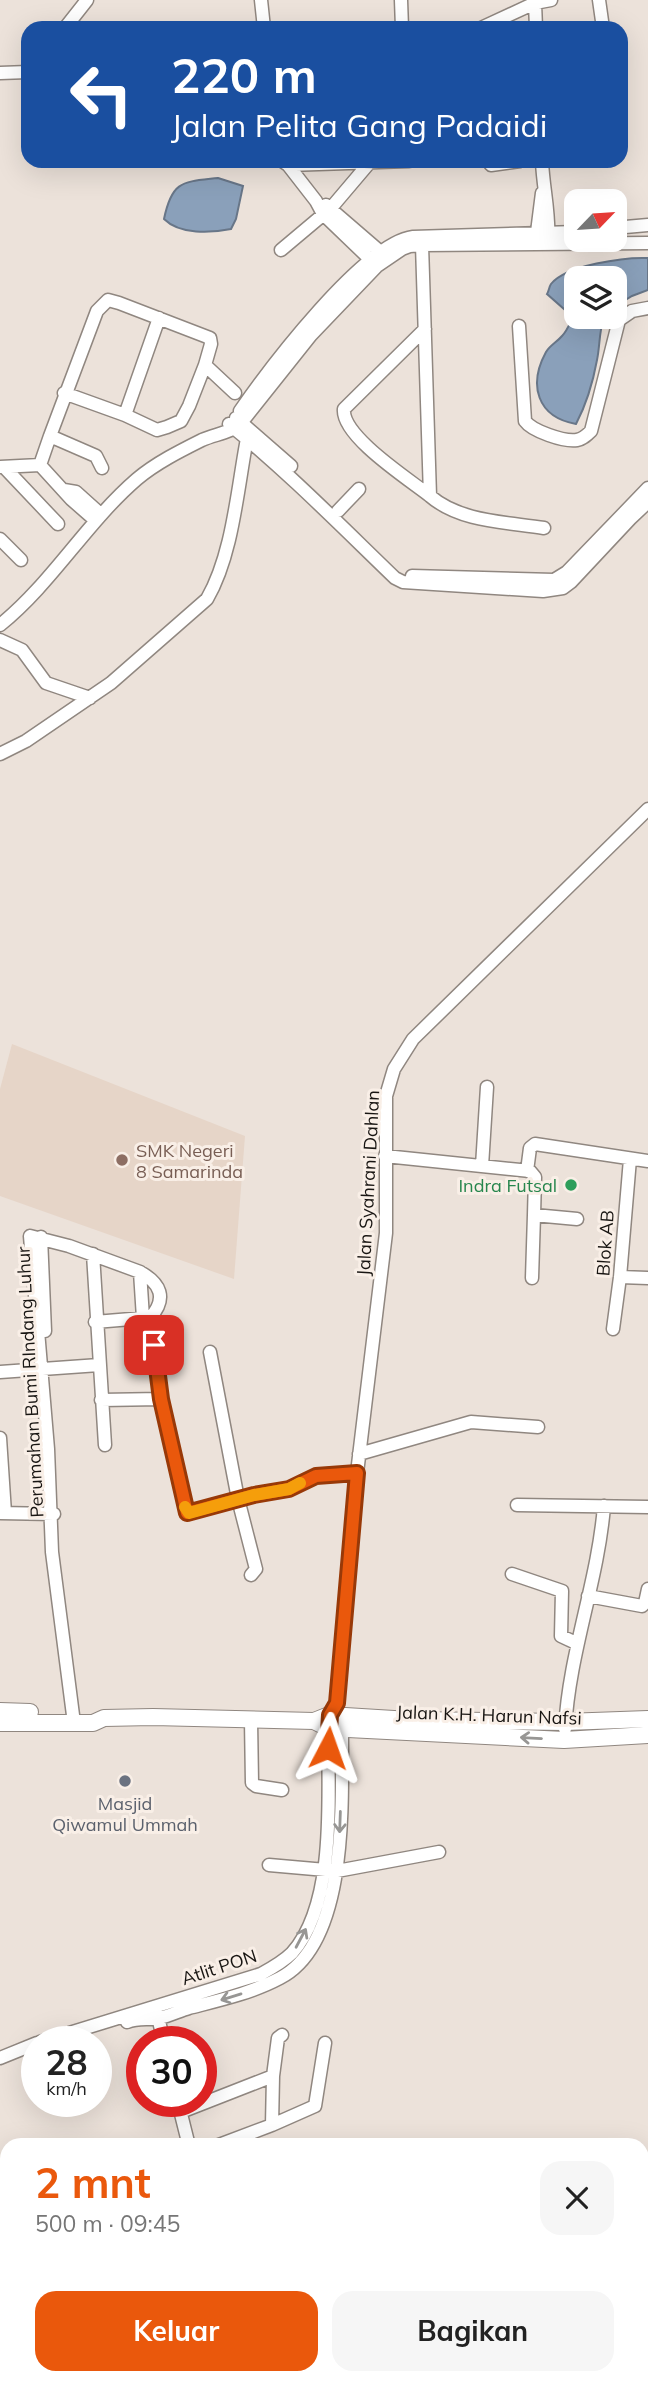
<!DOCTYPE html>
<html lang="id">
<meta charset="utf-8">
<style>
body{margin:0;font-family:Mulish,sans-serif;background:#f6f6f6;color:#222;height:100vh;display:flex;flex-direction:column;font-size:26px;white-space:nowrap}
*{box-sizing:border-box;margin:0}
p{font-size:23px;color:#767676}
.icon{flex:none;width:38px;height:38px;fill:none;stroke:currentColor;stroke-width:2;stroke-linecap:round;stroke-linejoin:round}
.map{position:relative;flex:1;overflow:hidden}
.sheet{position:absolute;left:0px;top:2138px;width:649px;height:247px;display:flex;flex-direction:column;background:#fff;border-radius:21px 21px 0 0;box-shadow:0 7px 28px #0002}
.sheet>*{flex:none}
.hud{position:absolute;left:21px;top:21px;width:607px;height:147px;border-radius:21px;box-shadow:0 7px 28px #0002;background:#1a4fa0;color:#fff;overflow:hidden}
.needle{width:46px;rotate:65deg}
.fabs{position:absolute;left:564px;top:189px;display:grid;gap:14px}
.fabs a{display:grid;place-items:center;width:63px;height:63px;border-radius:14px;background:#fff;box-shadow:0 7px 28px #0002;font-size:35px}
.speed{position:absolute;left:21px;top:2026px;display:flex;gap:14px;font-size:35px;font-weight:700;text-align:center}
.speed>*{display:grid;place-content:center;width:91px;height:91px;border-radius:50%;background:#fff;box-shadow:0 7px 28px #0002;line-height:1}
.speed small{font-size:18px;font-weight:400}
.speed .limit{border:10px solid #d22;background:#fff;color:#111}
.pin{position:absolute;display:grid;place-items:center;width:60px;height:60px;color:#fff;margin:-30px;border-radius:14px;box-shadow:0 4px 10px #0006}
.me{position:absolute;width:77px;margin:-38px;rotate:4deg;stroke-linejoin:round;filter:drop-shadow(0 0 5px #0008)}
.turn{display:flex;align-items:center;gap:24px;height:147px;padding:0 35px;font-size:32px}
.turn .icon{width:91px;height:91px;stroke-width:2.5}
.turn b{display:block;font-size:49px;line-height:60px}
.round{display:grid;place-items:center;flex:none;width:74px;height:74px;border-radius:21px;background:#f6f6f6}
.summary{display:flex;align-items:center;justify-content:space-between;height:119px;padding:0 35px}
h1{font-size:42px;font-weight:700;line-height:52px;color:#ea580c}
.action{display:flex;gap:14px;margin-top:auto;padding:14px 35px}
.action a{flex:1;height:80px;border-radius:21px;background:#ea580c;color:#fff;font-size:28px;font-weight:700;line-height:80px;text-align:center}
.action a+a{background:#f6f6f6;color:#222}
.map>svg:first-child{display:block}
.built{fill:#e6d5c8}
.water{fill:#8aa0ba;stroke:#687688;stroke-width:2}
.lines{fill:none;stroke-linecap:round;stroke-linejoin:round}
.minor-casing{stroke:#908780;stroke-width:15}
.major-casing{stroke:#908780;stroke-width:18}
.minor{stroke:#fff;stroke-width:12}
.major{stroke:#fff;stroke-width:16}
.oneway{stroke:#979694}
.route-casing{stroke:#983908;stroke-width:18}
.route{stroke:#ea580c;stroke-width:12}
.slow{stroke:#f59e0b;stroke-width:12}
.education-dot{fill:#8d6e63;stroke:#f9efe7;stroke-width:2.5}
.leisure-dot{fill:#2e9e5b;stroke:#f9efe7;stroke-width:2.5}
.worship-dot{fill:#6b7280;stroke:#f9efe7;stroke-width:2.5}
.labels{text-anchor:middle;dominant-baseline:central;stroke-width:6;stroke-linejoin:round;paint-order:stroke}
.education-label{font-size:18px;fill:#785e54;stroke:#f9efe7;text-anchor:start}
.street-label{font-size:18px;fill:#181512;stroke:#f9efe7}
.leisure-label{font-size:18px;fill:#27864d;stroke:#f9efe7;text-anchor:end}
.worship-label{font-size:18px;fill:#5b616d;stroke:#f9efe7}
</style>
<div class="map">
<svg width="648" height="2384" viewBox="0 0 648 2384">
<rect width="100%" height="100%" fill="#ece2da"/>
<path class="built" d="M 12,1044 L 245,1136 L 234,1279 L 0,1196 L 0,1089 Z"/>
<path class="water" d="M 218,178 L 243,186 L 236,219 L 231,229 C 211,233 180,235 164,219 C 172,180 183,182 218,178 Z
M 648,258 L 648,290 L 632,296 L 614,307 L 614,278 L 576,278 L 576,317 L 604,317 C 599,331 600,346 597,360 C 593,382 586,405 576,424 C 537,417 528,385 546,352 C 550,345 557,342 562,336 C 567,331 570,323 573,317 L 547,294 C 549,291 549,287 551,284 C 566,265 625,257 648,258 Z"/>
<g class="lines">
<g class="minor-casing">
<path id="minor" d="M 261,0 L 264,28
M 401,0 L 402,28
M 599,0 L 603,28
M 535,3 L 536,28
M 65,28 L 87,0
M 481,28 L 535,3 L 551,0
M 0,73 L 28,72
M 282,161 L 288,165 L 316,201 L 323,214 L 375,264
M 488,161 L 491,165 L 520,161
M 542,161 C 543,188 550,214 548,240
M 288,165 L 409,161
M 326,205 L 384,255
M 614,228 L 648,225
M 536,240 L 542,193
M 422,245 L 430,496 C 460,522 506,522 544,528
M 281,250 L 331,208 L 370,162
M 519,326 L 525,421 C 532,431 564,442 577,440 C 583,439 587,435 591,431 L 619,320 L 632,311 L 648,308
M 425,329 L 344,409 C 341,436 410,480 430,496
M 205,365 L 235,393
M 64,393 L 125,415 L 157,430 L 167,427 L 181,421 L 189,406 L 205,365 L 211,344 L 210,338 L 119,303 L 108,300 L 97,311 L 50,436 L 96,456 L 102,468
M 240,411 C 269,369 364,243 413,237 L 576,232
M 125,415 L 159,318
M 236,418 L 291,466
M 229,424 C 288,472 340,525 395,578 L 403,582 L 543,591 L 563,588 L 571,582 L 630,519 L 648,502
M 40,465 L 50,436
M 0,467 L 40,465 L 71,499 L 95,520
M 4,467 L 58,524
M 64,490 L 76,492 L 96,510
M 338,511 L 359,489
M 0,539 L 21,560
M 412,576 L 554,580 L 567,572 L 648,488
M 0,625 C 52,583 86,523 137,479 C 156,463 180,451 202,440 C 215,434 231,433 241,423 L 311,335 L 377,266 L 402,249 L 410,246 L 422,245 L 648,243
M 0,640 L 22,650 L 46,683 L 90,698
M 0,754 L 26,741 L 111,683 L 207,599 C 232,556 237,493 246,444 L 250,434
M 385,1156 L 530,1171 L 535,1177 L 534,1215 L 577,1219
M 482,1166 L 487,1087
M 527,1171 L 530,1148 L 535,1144 L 648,1161
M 41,1237 L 45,1331
M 93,1254 L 105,1445
M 140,1272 C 160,1283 168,1298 150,1318
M 620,1277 L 648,1278
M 532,1278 L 534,1215
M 95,1322 L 143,1318
M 613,1329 L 620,1277 L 630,1159
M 210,1352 L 238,1499 L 256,1569 L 251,1575
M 0,1372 L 99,1365
M 101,1400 L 161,1399
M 0,1438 L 5,1513
M 359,1454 L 471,1422 L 538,1427
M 517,1505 L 648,1507
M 0,1513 L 54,1514
M 512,1574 L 562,1591 L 561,1636 L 576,1643
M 588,1596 L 642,1606 L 645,1603 L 648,1589
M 251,1720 L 252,1783 L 256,1786 L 282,1790
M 74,1723 L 52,1552 L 48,1449 L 30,1236 L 69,1246 L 140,1272 L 143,1318 L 150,1318 L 161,1399 L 187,1513 L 254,1495 L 288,1489 L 316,1476 L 357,1473
M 565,1729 C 569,1653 598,1581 604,1506
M 269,1865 L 337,1871 L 439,1852
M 157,2013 L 164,2042
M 127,2022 C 138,2018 148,2020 159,2018 C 169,2016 179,2011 189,2008 C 220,2000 252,1993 280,1978 C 352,1941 341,1788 342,1720
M 40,2042 L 261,1974 C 272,1968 283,1962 292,1953 C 337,1903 328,1791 328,1728 L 329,1715 L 337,1703 L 357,1473 L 386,1233 L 386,1096 L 394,1069 L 413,1039 L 648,809
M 0,2058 L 37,2043
M 178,2102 L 189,2146
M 181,2112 L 273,2076
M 272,2125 L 273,2076 L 278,2038 L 282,2035
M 216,2146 L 272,2125 L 315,2106 L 325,2043
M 0,2250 L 7,2240
M 0,2314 L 7,2318"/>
</g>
<g class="major-casing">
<path id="major" d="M 0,1711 L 30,1712
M 314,1721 L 328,1728 L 564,1740 L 648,1735
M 0,1723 L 93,1723 L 104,1718 L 153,1717 L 314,1721 L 329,1715 L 410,1720 L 565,1722 L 648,1719"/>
</g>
<use href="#minor" class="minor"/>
<use href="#major" class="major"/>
</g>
<defs><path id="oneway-shaft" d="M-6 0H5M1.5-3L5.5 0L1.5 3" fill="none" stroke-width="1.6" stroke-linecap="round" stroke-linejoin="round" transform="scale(1.75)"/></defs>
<g class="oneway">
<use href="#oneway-shaft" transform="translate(531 1738) rotate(-177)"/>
<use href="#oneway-shaft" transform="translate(340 1822) rotate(92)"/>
<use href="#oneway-shaft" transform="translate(301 1938) rotate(-62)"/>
<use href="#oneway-shaft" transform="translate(231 1997) rotate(163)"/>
</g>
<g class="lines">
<g class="route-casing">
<path id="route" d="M 154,1345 L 161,1399 L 187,1513 L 254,1495 L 289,1489 L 316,1476 L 357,1473 L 337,1703 L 330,1715 L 328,1748"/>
</g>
<use href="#route" class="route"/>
<path class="slow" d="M 185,1507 L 189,1513 L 254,1495 L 289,1489 L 300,1483"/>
</g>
<circle class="education-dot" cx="122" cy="1160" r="7"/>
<circle class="leisure-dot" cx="571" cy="1185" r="7"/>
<circle class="worship-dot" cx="125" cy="1781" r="7"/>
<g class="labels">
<g class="education-label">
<text x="136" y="1150">SMK Negeri<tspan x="136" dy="21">8 Samarinda</tspan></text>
</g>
<g class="street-label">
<text transform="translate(368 1183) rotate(-87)">Jalan Syahrani Dahlan</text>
<text transform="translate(605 1243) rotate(-86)">Blok AB</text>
<text transform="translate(30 1382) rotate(-93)">Perumahan Bumi RIndang Luhur</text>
<text transform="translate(489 1715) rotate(2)">Jalan K.H. Harun Nafsi</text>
<text transform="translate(219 1967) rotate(-18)">Atlit PON</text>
</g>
<g class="leisure-label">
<text x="557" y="1185">Indra Futsal</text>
</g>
<g class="worship-label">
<text x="125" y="1803">Masjid<tspan x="125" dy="21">Qiwamul Ummah</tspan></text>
</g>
</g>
</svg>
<div class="fabs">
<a><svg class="needle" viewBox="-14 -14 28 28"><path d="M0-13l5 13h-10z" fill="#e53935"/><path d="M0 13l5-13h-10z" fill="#767676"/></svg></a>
<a><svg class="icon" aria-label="layers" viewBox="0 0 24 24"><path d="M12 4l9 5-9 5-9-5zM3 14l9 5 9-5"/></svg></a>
</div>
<div class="speed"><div>28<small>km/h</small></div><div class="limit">30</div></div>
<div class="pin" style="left:154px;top:1345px;background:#d93025"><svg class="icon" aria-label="arrive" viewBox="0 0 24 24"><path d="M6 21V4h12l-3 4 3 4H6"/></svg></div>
<svg class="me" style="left:328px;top:1748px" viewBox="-20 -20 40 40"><path d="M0-17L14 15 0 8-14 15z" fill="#ea580c" stroke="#fff" stroke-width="4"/></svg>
<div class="hud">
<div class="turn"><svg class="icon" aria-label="left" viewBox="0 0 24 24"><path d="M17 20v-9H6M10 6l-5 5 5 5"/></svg><div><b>220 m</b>Jalan Pelita Gang Padaidi</div></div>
</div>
<section class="sheet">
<div class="summary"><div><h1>2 mnt</h1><p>500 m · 09:45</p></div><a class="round"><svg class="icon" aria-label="close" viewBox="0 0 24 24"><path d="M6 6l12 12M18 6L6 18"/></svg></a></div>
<div class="action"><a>Keluar</a><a>Bagikan</a></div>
</section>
</div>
